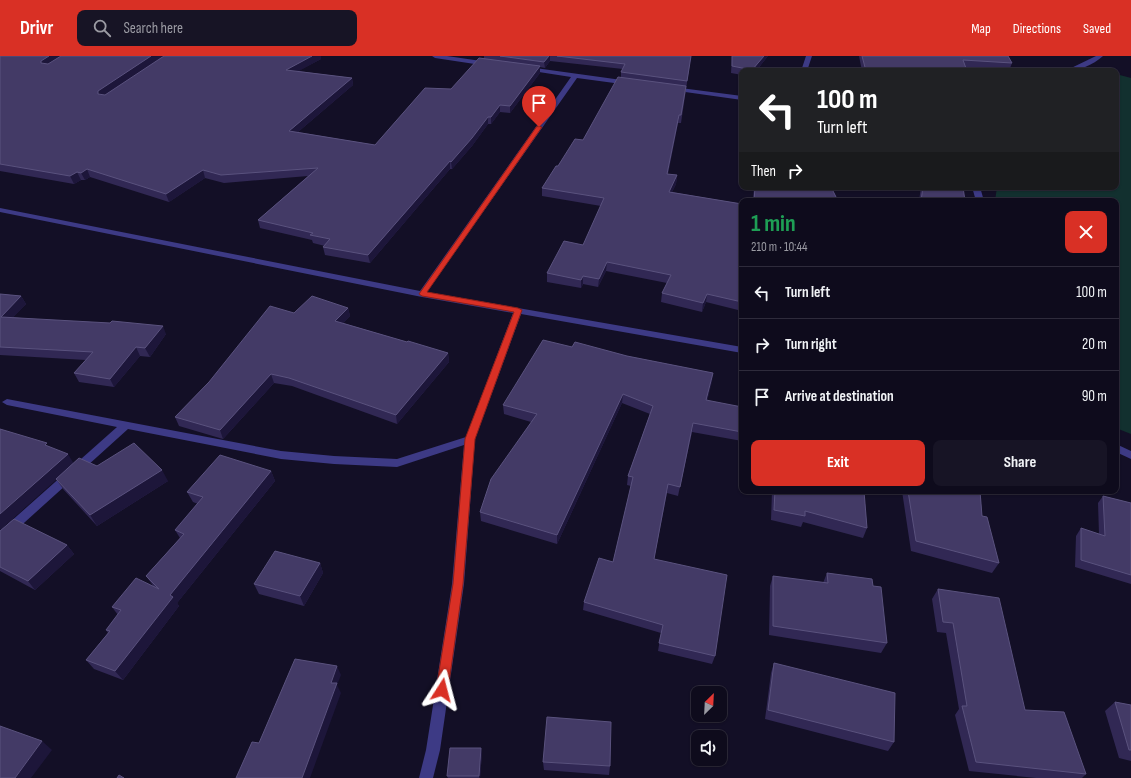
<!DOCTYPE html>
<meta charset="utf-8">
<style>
body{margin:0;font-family:"Sofia Sans Condensed",sans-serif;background:#171425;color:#f1f3f6;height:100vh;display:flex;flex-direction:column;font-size:15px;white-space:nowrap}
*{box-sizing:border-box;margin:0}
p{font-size:13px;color:#9b9ba3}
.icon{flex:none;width:22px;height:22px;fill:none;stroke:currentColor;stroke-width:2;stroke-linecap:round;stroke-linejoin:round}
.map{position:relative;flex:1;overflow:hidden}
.sheet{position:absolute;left:739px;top:142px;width:380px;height:296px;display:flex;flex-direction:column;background:#0e0b1c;border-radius:8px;box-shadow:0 1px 3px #0004,0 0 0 1px #2e2b3b}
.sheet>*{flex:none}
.top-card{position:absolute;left:739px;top:12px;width:380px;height:122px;border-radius:8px;box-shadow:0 1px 3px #0004,0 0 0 1px #2e2b3b;background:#202124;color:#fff;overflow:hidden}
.needle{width:26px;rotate:24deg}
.tools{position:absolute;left:691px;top:630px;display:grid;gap:8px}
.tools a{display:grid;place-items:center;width:36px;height:36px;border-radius:8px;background:#0e0b1c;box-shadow:0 1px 3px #0004,0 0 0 1px #2e2b3b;font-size:20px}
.pin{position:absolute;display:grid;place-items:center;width:34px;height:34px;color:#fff;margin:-41px -17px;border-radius:50% 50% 50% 0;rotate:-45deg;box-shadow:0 0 4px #0007}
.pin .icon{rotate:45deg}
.me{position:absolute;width:44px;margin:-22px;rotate:9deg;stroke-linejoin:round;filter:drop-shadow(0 0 3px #0008)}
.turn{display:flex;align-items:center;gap:14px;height:84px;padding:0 12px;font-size:18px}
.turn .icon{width:52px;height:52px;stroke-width:2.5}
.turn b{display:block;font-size:28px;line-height:34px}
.then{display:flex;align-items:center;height:38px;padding:0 12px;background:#0003;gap:8px;font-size:15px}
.round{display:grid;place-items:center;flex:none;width:42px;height:42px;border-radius:8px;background:#171425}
.headline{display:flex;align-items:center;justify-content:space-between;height:68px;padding:0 12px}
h1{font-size:24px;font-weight:700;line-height:30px;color:#1e9e55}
.button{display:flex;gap:8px;margin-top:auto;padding:8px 12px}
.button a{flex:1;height:46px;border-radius:8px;background:#d93025;color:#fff;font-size:16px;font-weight:700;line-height:46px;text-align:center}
.button a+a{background:#171425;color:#f1f3f6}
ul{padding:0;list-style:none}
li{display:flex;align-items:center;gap:12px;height:52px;padding:0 12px;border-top:1px solid #2e2b3b}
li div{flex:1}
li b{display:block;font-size:15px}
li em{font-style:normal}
header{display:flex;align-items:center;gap:24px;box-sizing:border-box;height:56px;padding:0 20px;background:#d93025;color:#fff}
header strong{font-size:19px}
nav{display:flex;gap:22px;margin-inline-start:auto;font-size:14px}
.search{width:280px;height:36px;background:#171425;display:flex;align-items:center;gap:10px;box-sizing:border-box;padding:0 14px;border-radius:8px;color:#9b9ba3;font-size:15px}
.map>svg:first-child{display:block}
.green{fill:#12302f}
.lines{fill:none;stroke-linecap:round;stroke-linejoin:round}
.minor{fill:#3d3a85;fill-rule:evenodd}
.wall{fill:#312854}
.shaded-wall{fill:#1d163a}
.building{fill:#433a66;stroke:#5a527e}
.route{fill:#d93025;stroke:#8d1f18}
</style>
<header>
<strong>Drivr</strong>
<div class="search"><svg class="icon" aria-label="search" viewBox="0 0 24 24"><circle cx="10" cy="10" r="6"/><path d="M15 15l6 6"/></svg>Search here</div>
<nav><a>Map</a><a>Directions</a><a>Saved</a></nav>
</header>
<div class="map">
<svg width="1131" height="722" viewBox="0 0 1131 722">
<rect width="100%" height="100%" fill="#130f26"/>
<path class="green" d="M 1116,18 L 1131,22 L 1131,378 L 1116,372 L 1116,145 L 995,145 L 997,131 L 1116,131 Z"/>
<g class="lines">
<path class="minor" d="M 432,0 L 447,0 L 488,6 L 491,8 L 488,10 L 435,2 Z
M 806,0 L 812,0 L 807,15 L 801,15 Z
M 1096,0 L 1103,0 C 1093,9 1078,15 1065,15 Z
M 528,11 L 629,25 L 632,27 L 629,29 L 577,22 L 427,236 L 742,291 L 742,297 L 521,258 L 475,383 L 464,528 L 440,694 L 433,722 L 419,722 L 426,694 L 452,528 L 464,389 L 397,411 L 334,408 L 281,403 L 128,373 L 4,485 L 0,487 L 0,475 L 117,371 L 7,349 L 2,346 L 7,343 L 281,395 L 334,400 L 397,403 L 466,381 L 513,257 L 422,241 L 0,156 L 0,152 L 420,235 L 571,21 L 526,14 L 525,13 Z
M 673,31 L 742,40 L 742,44 L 671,34 L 671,32 Z
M 972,131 L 980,131 L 984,145 L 976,145 Z
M 1116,388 L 1131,395 L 1131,403 L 1116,396 Z"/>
</g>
<path class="wall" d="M 0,0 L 321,0 L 321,3 L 298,15 L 352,22 L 353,29 L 298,76 L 375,89 L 451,33 L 484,3 L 484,0 L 691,0 L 681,67 L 678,67 L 668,118 L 677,119 L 676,128 L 672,136 L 742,148 L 742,255 L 706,246 L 702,256 L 661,246 L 662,237 L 667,227 L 606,215 L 598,231 L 583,228 L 581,232 L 547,226 L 547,217 L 583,189 L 601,150 L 542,140 L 542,132 L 558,110 L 583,84 L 621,21 L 621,16 L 623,13 L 550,5 L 545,12 L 540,11 L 540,17 L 510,57 L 500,56 L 491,68 L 488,68 L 472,90 L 452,113 L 450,113 L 370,207 L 325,199 L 323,191 L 325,190 L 313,187 L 312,184 L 260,172 L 258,164 L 308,120 L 224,127 L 205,122 L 169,146 L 90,121 L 85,124 L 81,124 L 74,128 L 0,115 Z
M 732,0 L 768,0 L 756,15 L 742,15 L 742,19 L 731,17 Z
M 859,0 L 1008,0 L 1012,7 L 1009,15 L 966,12 L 967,15 L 862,15 Z
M 754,131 L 831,131 L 838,145 L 753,145 Z
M 921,131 L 963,131 L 965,145 L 919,145 Z
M 0,238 L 21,240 L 26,248 L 13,261 L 166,278 L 150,301 L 140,300 L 114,331 L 79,326 L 74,317 L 86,304 L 0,299 Z
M 348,252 L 350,260 L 343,267 L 407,286 L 448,297 L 449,306 L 397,368 L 292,330 L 274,327 L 223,383 L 179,370 L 175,361 L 209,326 L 294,257 Z
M 572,291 L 627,300 L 713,317 L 707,345 L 742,351 L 742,385 L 692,376 L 678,440 L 667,437 L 654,503 L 715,600 L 712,608 L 658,595 L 661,577 L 583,554 L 584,546 L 613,506 L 631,430 L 627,429 L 628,420 L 650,358 L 622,347 L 557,488 L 481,465 L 480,456 L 531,366 L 504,358 L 503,349 Z
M 50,391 L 74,408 L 97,410 L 168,425 L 97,470 L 63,433 L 56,423 L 0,474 Z
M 271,415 L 275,425 L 177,547 L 179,550 L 123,624 L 94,613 L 86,604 L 108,577 L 106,574 L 118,559 L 112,551 L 154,531 L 146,520 L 180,482 L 175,474 L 198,448 L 193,446 L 187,436 Z
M 772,435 L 864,435 L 867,472 L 863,482 L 803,466 L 801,471 L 771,464 Z
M 902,435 L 980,435 L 982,460 L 999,507 L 992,517 L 911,495 Z
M 1103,440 L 1131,447 L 1131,528 L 1075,511 L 1076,480 L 1081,472 L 1099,478 L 1098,447 Z
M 0,475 L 67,489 L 74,498 L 35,534 L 0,515 Z
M 320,507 L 323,517 L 304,550 L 259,538 L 254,528 Z
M 827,517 L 873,530 L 887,587 L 881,597 L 769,579 L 770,530 L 773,520 L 823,527 Z
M 938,533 L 1025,654 L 1086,718 L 1082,722 L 1036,722 L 969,715 L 955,659 L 959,653 L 946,577 L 937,576 L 932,543 Z
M 774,607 L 894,686 L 888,695 L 765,663 L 771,617 Z
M 1115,646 L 1131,649 L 1131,705 L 1119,702 L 1105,655 Z
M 482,697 L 480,722 L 448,722 L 447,720 Z
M 543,706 L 610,710 L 609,719 L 544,714 Z"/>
<path class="shaded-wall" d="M 49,0 L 63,0 L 44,12 L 41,7 L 41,5 Z
M 151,0 L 164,0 L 101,43 L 98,38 L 98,35 Z
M 312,0 L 321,0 L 321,3 L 288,21 L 286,14 Z
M 549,0 L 550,0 L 550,5 L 545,12 L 544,6 Z
M 764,0 L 768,0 L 756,15 L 752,15 Z
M 540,10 L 540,17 L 510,57 L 510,50 Z
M 352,22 L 353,29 L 291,82 L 289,75 Z
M 500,49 L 500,56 L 491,68 L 491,61 Z
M 679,59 L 678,67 L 666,126 L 667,118 Z
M 488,61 L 488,68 L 472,90 L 452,113 L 451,106 Z
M 450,105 L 450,113 L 370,207 L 368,199 Z
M 87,113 L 90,121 L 85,124 L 81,117 Z
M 203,114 L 205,122 L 169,146 L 166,138 Z
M 77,116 L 81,124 L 74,128 L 70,120 Z
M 677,119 L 676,128 L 668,144 L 669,136 Z
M 607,206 L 606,215 L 598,231 L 599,223 Z
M 583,220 L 583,228 L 581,232 L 581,224 Z
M 707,238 L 706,246 L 702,256 L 703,247 Z
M 21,240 L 26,248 L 6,269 L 1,261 Z
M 348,252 L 350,260 L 337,273 L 335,265 Z
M 163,270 L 166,278 L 150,301 L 145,292 Z
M 136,291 L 140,300 L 114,331 L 110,323 Z
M 448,297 L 449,306 L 397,368 L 396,359 Z
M 713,317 L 712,326 L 705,354 L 706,344 Z
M 271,318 L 274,327 L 223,383 L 220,374 Z
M 623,338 L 622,347 L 557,488 L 557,479 Z
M 693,367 L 692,376 L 678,440 L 680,431 Z
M 68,398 L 74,408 L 0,474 L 0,458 Z
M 162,414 L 168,425 L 97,470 L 90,459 Z
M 271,415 L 275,425 L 177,547 L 179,550 L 123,624 L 115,615 L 170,539 Z
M 668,428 L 667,437 L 652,512 L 654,503 Z
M 67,489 L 74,498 L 35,534 L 28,525 Z
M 320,507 L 323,517 L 304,550 L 300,540 Z
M 337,610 L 341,619 L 337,629 L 341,637 L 310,722 L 302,722 L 331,627 Z
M 42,685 L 52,694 L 31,722 L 15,722 Z
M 481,692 L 482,697 L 480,722 L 479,722 L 479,720 Z"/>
<path class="building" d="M 0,0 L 49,0 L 41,5 L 41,7 L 48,8 L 61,0 L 151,0 L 98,35 L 98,38 L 105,39 L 164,0 L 312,0 L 286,14 L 352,22 L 289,75 L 375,89 L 425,32 L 451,33 L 479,2 L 540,10 L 510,50 L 500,49 L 491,61 L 488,61 L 472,82 L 451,106 L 450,105 L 368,199 L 323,191 L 330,183 L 310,179 L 313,177 L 258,164 L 318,112 L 221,119 L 203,114 L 166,138 L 87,113 L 81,117 L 77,116 L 70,120 L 0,108 Z
M 500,0 L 549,0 L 544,6 Z
M 557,0 L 691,0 L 687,25 L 621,16 L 625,8 Z
M 732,0 L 764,0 L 752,14 L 732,10 Z
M 862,0 L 1008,0 L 1012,7 L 963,4 L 967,15 L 866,15 Z
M 618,21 L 686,30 L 681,59 L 679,59 L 667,118 L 677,119 L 669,136 L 742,148 L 742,246 L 707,238 L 703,247 L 662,237 L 671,219 L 607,206 L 599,223 L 583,220 L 581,224 L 547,217 L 564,185 L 583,189 L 604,142 L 542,132 L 556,110 L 558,110 L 575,83 L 583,84 Z
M 755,131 L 831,131 L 838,145 L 754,145 Z
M 923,131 L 963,131 L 965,145 L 921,145 Z
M 0,238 L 21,240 L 1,261 L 110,267 L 112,265 L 163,270 L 145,292 L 136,291 L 110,323 L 74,317 L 93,296 L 0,291 Z
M 312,240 L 348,252 L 335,265 L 407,286 L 408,285 L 448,297 L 396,359 L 289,322 L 271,318 L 220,374 L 175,361 L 209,326 L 270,250 L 294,257 Z
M 543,284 L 572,291 L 575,286 L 627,300 L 713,317 L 706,344 L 742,351 L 742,376 L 693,367 L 680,431 L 668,428 L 654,503 L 727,519 L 715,600 L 659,587 L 663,569 L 584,546 L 599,502 L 613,506 L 633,421 L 628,420 L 653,350 L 623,338 L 557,479 L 480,456 L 491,423 L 537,358 L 503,349 Z
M 0,373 L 47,387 L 45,389 L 68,398 L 0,458 Z
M 134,387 L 162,414 L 90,459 L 56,423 L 79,402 L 97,410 Z
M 220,399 L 271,415 L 170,539 L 173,541 L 115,615 L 86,604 L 110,575 L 106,574 L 121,554 L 112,551 L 136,522 L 159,533 L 146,520 L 184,478 L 175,474 L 203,441 L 187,436 Z
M 775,435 L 864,435 L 867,472 L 805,455 L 805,460 L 774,454 Z
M 908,435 L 980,435 L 982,460 L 987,461 L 999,507 L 916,485 Z
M 1103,440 L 1131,447 L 1131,519 L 1081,504 L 1081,472 L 1105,480 Z
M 14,463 L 67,489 L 28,525 L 0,511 L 0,475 Z
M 275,495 L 320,507 L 300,540 L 254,528 Z
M 827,517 L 872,523 L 873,530 L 881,531 L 887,587 L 773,570 L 773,520 L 828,527 Z
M 938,533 L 999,542 L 1025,654 L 1064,656 L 1086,718 L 976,706 L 962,650 L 967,650 L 953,567 L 943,566 Z
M 295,603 L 337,610 L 331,627 L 337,627 L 302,722 L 236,722 L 252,686 L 259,687 Z
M 774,607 L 895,637 L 894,686 L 768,654 Z
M 1115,646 L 1131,649 L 1131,694 L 1129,694 Z
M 547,661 L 611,666 L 610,710 L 543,706 Z
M 0,670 L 42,685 L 15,722 L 0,722 Z
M 450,692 L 481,692 L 479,720 L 447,720 Z
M 119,719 L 124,722 L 117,722 Z"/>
<path class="route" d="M 537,70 L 542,71 L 427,236 L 518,252 L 522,254 L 475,383 L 463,528 L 448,634 L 446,638 L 442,639 L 438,638 L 436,634 L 453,528 L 465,383 L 514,256 L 422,240 L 419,238 Z"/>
</svg>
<div class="tools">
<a><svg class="needle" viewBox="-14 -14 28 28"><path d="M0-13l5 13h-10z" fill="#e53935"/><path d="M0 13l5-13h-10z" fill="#9b9ba3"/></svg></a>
<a><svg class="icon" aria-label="sound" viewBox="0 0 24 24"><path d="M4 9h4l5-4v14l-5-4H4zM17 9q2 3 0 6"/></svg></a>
</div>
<div class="pin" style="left:539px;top:71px;background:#d93025"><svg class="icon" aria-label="arrive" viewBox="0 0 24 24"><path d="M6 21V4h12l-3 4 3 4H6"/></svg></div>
<svg class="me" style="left:442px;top:634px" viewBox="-20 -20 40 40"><path d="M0-17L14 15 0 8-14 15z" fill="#d93025" stroke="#fff" stroke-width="4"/></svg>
<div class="top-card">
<div class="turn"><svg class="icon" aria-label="left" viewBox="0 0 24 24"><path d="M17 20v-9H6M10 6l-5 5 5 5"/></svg><div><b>100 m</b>Turn left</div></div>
<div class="then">Then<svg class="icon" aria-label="right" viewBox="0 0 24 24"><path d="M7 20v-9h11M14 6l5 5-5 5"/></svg></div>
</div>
<section class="sheet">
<div class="headline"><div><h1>1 min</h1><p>210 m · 10:44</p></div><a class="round" style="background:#d93025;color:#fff"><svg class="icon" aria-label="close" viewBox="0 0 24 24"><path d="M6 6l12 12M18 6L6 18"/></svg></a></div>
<ul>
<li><svg class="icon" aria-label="left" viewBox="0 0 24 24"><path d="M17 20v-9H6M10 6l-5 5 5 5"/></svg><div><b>Turn left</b></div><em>100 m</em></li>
<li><svg class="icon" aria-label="right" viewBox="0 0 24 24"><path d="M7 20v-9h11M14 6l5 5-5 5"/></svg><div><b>Turn right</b></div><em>20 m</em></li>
<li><svg class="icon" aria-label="arrive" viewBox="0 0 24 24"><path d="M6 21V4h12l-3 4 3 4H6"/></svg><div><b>Arrive at destination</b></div><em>90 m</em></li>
</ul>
<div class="button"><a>Exit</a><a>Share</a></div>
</section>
</div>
